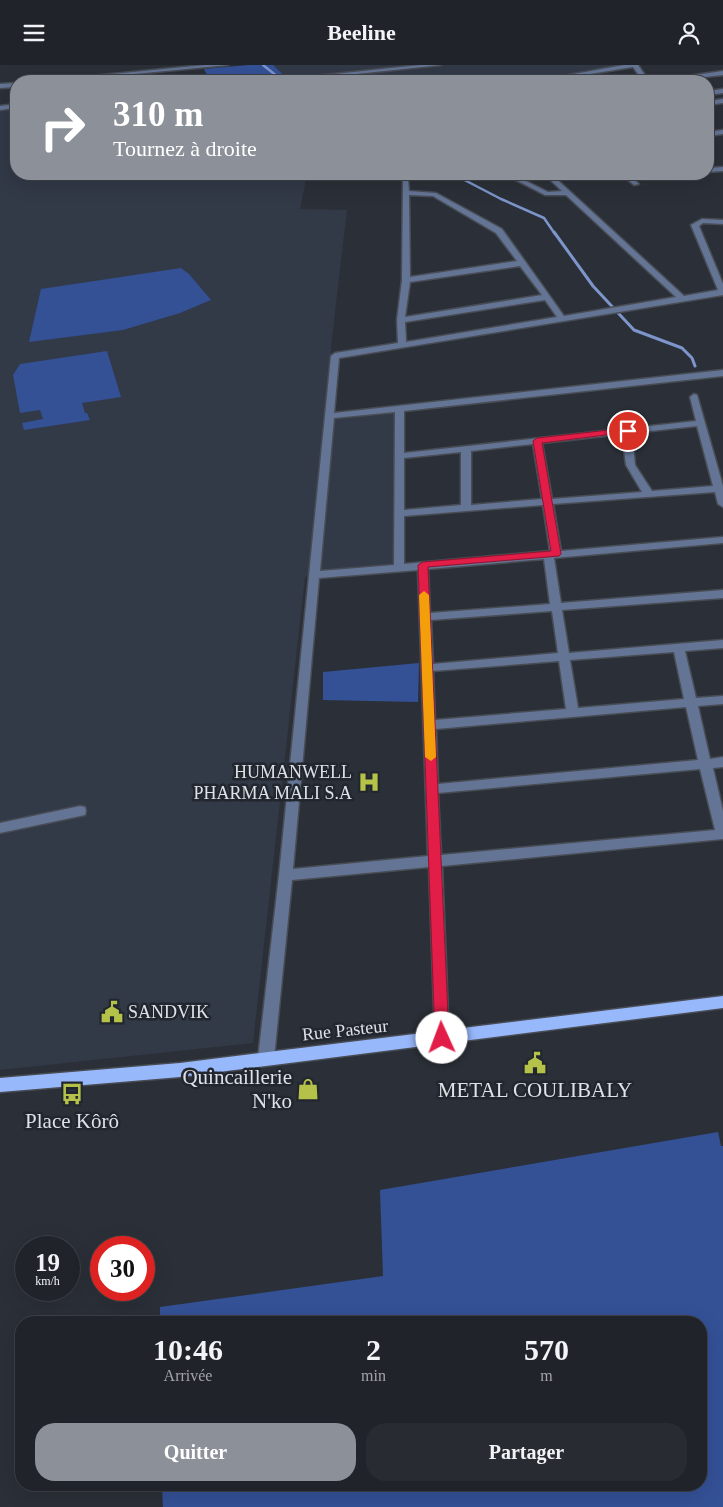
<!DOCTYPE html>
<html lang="fr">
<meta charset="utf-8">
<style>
body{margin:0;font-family:"Times New Roman",serif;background:#282c32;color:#f1f3f6;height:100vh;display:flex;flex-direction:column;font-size:19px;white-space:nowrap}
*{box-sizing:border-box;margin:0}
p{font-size:16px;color:#a2a4a8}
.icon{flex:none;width:28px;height:28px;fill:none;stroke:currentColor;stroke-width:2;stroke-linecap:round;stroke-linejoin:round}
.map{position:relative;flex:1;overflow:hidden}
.details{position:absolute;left:15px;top:1251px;width:692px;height:175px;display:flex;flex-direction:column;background:#20242a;border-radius:20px;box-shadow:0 5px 20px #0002,0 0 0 1px #3d4147}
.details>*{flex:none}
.top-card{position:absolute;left:10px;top:10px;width:704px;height:105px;border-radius:20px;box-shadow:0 5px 20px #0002,0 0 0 1px #3d4147;background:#8c9099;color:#fff;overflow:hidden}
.speed{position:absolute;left:15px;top:1171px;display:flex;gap:10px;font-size:25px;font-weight:700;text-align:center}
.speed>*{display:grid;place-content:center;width:65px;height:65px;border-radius:50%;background:#20242a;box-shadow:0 5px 20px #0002,0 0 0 1px #3d4147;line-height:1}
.speed small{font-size:12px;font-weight:400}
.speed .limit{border:8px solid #d22;background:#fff;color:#111}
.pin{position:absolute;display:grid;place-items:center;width:42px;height:42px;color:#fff;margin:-21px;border:2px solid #fff;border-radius:50%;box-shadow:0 1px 5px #0007}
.me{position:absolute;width:55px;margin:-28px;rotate:358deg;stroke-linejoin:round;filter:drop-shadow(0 0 4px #0008)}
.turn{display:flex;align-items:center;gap:18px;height:105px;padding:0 20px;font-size:22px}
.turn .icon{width:65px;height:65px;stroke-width:2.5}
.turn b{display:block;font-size:35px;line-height:42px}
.eta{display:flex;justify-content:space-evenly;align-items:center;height:85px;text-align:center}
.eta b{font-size:30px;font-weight:800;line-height:35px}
.cta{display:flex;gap:10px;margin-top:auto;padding:10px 20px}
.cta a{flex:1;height:58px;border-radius:20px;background:#8c9099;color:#fff;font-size:20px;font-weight:800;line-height:58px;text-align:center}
.cta a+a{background:#282c32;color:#f1f3f6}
header{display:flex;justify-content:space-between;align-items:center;height:65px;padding:0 20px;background:#20242a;font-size:22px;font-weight:800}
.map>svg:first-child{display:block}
.built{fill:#323947}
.green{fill:#345196}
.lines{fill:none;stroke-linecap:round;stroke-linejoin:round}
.stream-far1{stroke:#7d95cb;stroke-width:2.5}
.stream{stroke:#7d95cb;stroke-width:3}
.minor-casing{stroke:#484c54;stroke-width:3}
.major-casing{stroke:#484c54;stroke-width:3}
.minor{fill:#647495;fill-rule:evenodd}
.major{fill:#98b8fc;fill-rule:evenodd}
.route{fill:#e11d48;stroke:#92132f}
.slow{fill:#f59e0b}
.labels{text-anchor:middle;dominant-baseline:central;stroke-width:5;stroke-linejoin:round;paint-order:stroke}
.poi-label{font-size:18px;fill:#dee1e6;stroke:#22262e;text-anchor:end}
.street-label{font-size:18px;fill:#dee1e6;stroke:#22262e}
.near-poi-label{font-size:21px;fill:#dee1e6;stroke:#22262e}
</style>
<header><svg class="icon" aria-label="menu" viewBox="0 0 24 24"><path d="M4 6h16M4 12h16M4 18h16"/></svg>Beeline<svg class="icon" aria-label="person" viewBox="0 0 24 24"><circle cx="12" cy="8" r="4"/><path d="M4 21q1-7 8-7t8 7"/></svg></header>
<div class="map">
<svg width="723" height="1442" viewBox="0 0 723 1442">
<rect width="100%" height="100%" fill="#2b3038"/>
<path class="built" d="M 273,0 L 626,0 L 528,16 L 288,16 L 290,16 Z
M 16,43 L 16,109 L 307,109 L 300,144 L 347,145 L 332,273 L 326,351 L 400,342 L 398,504 L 305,512 L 253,978 L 0,1005 L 0,45 Z"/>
<path class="green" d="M 249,0 L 273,0 L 290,16 L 277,16 L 274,14 L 210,16 L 204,4 Z
M 181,203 L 189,209 L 211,235 L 180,248 L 123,265 L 29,277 L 41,224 Z
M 107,286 L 121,332 L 82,338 L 85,348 L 87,348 L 90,355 L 24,365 L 22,358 L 43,354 L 40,345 L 20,348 L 13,310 L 20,299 Z
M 419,598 L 418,637 L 323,635 L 323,607 Z
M 718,1067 L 721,1081 L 723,1081 L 723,1442 L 163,1442 L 162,1420 L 701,1420 L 701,1258 L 160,1258 L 160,1242 L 383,1211 L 380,1125 Z"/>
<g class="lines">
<path class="stream-far1" d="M 263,0 L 283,16
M 453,109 L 501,134 L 544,153 L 555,169"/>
<path class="stream" d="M 554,167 L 593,221 L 634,265 L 682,283 L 692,293 L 695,301"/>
<g class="minor-casing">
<path id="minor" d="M 205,0 L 228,0 L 61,16 L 41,16 Z
M 420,0 L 441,0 L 290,16 L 287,14 Z
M 624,0 L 638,0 L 649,16 L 643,16 L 633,2 L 547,16 L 535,16 Z
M 723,6 L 723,10 L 669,16 L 653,16 Z
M 276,13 L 278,16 L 262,16 Z
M 16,18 L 16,22 L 0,23 L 0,19 Z
M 723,24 L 723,28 L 708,30 L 708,26 Z
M 723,34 L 723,38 L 708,40 L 708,36 Z
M 16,39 L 16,43 L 0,45 L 0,41 Z
M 723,65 L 723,69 L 708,71 L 708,67 Z
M 723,102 L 723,106 L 708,107 L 708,103 Z
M 395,109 L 402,109 L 408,114 L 409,126 L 436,128 L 502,164 L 564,251 L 676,232 L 566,130 L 545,130 L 504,109 L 512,109 L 548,127 L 562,126 L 544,109 L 551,109 L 684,231 L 718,225 L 691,160 L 702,154 L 723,155 L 723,159 L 703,158 L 699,161 L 723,219 L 723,230 L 339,293 L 334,348 L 723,305 L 723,311 L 404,346 L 404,388 L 696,356 L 690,332 L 694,329 L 697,330 L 723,421 L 723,442 L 718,439 L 715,427 L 553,439 L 561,486 L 723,472 L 723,478 L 554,493 L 561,538 L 723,525 L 723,533 L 562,545 L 569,588 L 723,575 L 723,583 L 685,586 L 696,633 L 723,631 L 723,639 L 698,641 L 710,694 L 723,692 L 723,702 L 713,703 L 723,746 L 723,774 L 442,801 L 449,973 L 447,978 L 442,980 L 437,978 L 435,973 L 429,802 L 292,815 L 274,993 L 271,998 L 266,1000 L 261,998 L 258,993 L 279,810 L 331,291 L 335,288 L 398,278 L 397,255 L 402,215 L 403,116 ZM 409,130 L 433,131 L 496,168 L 517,196 L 410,212 ZM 520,201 L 542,230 L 405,252 L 410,217 ZM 545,235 L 557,252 L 406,277 L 405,257 ZM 395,347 L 394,500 L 320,506 L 334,353 ZM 697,361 L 713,421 L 652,426 L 635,400 L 632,368 ZM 622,369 L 626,400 L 642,427 L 552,434 L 542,378 ZM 533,379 L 542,434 L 471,440 L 471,386 ZM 461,387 L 461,440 L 404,445 L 404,393 ZM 543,440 L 550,486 L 404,499 L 404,451 ZM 544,494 L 550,539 L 430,548 L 428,504 ZM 418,505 L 428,791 L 293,804 L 319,513 ZM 552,546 L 558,588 L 433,599 L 431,555 ZM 674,587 L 684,634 L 578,643 L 570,595 ZM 559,596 L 566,644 L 435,655 L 433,606 ZM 686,642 L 698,695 L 438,719 L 436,664 ZM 700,704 L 715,765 L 441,790 L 438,728 Z
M 621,109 L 628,109 L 639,119 L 634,120 Z
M 80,741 L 85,742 L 86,746 L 85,750 L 0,768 L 0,758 Z"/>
</g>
<g class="major-casing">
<path id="major" d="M 723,931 L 723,943 L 180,1012 L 0,1027 L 0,1013 L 180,998 Z"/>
</g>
<use href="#minor" class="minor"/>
<use href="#major" class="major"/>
</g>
<path class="route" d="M 628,363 L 632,366 L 630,367 L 542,378 L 561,489 L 559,491 L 428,502 L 449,973 L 447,978 L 442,979 L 437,978 L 435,973 L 418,500 L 423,497 L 551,486 L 533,376 L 537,373 Z"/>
<path class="slow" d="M 424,526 L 429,530 L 436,692 L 431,696 L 425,692 L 419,530 Z"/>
<defs>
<g id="hospital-bare" transform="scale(1.725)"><path d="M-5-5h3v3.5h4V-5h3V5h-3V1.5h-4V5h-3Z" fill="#b5c249" stroke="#22262e" stroke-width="2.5" paint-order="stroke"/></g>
<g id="civic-bare" transform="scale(1.725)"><path d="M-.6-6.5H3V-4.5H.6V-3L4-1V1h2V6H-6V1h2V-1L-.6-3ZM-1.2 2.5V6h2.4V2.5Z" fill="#b5c249" stroke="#22262e" stroke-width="2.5" paint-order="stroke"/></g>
<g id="shop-bare" transform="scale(1.725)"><path d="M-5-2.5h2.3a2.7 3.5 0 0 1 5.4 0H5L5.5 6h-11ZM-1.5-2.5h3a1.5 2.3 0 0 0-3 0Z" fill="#b5c249" stroke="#22262e" stroke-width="2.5" paint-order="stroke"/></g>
<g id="bus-bare" transform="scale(1.725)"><path d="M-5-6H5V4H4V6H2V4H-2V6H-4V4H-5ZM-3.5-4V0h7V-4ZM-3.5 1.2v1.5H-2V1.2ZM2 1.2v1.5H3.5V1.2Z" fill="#b5c249" stroke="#22262e" stroke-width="2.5" paint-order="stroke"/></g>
</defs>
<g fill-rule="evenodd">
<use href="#hospital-bare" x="369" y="717"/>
<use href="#civic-bare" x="112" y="947"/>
<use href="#civic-bare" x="535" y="998"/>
<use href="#shop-bare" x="308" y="1024"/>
<use href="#bus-bare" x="72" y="1029"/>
</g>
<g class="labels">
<g class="poi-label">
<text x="352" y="707">HUMANWELL<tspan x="352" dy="21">PHARMA MALI S.A</tspan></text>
<text x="128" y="947" text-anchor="start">SANDVIK</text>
</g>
<g class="street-label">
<text transform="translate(345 965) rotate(-6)">Rue Pasteur</text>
</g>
<g class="near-poi-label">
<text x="292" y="1012" text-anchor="end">Quincaillerie<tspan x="292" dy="24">N'ko</tspan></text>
<text x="535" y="1025">METAL COULIBALY</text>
<text x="72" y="1056">Place Kôrô</text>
</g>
</g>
</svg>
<div class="speed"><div>19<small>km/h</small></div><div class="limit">30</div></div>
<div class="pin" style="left:628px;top:366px;background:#d93025"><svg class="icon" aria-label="arrive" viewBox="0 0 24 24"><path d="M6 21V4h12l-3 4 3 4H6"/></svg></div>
<svg class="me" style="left:442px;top:973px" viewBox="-20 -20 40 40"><circle r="19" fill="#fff"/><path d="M0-13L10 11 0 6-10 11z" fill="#e11d48"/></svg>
<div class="top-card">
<div class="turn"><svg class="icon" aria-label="right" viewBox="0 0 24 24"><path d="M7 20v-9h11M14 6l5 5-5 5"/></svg><div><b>310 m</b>Tournez à droite</div></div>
</div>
<section class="details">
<div class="eta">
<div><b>10:46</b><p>Arrivée</p></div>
<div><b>2</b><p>min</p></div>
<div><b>570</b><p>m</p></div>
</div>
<div class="cta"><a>Quitter</a><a>Partager</a></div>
</section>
</div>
